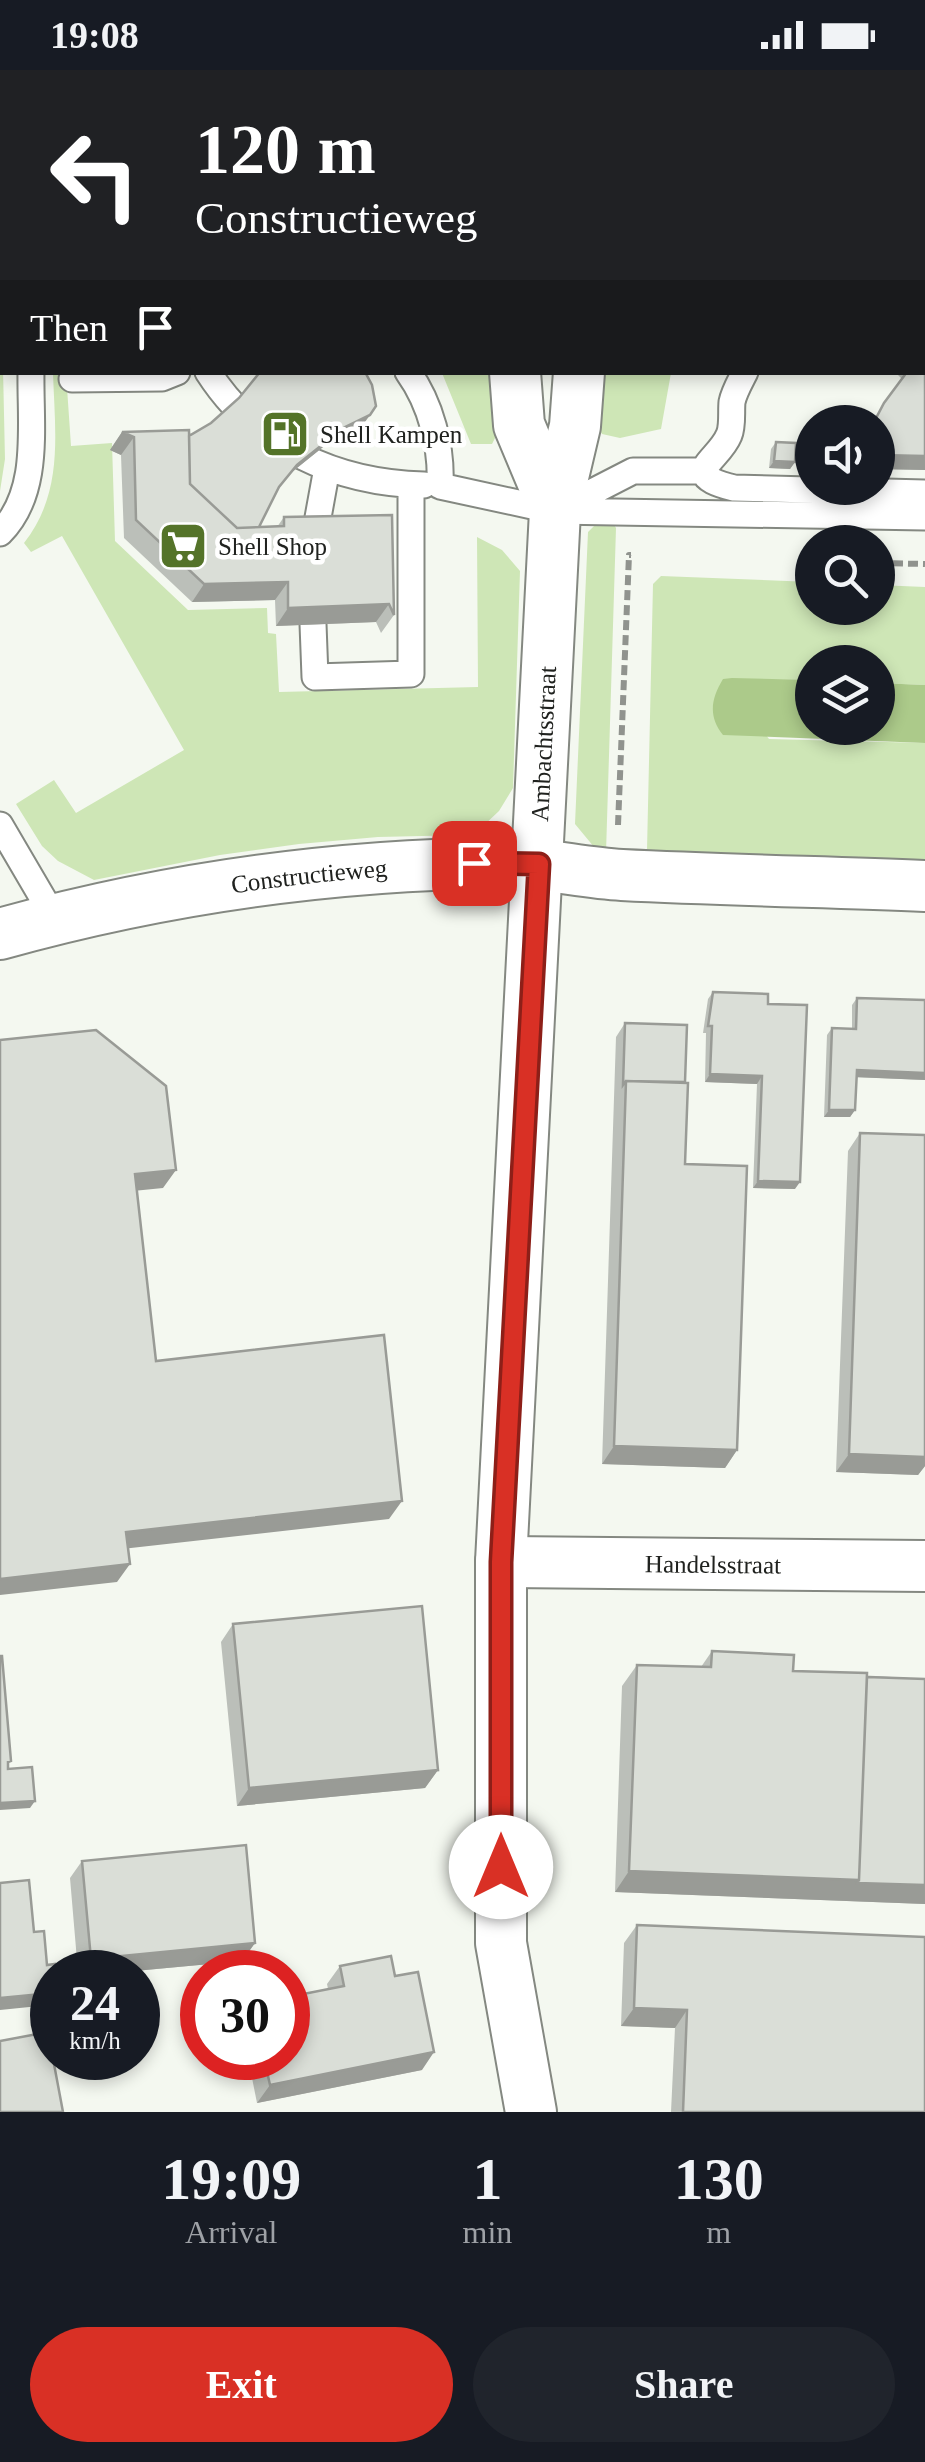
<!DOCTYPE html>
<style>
body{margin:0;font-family:"Times New Roman",serif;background:#20242c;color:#f1f3f6;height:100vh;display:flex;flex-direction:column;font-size:38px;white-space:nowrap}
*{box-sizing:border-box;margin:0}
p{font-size:32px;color:#9ea1a6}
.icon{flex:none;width:55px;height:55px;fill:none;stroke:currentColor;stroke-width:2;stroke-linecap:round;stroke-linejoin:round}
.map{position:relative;height:2042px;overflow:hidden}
.sheet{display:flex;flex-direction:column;background:#171b24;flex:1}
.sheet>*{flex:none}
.hud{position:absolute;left:0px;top:0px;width:925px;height:305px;box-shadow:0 5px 15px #0003;background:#202124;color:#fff;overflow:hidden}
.controls{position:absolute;left:795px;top:335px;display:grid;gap:20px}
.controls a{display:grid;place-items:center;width:100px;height:100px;border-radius:50%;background:#171b24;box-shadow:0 5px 15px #0003;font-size:50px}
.speed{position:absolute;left:30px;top:1880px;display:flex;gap:20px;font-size:50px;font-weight:700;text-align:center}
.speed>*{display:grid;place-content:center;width:130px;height:130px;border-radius:50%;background:#171b24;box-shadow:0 5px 15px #0003;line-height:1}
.speed small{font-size:25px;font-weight:400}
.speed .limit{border:15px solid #d22;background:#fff;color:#111}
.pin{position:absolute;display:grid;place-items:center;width:85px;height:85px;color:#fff;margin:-42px;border-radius:20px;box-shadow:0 5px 15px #0006}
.me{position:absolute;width:110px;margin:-55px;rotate:0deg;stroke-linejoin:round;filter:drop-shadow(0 0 8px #0008)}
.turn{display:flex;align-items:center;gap:35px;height:210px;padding:0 30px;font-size:45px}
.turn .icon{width:130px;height:130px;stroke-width:2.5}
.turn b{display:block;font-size:70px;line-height:85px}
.then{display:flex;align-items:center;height:95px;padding:0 30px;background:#0003;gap:20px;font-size:38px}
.eta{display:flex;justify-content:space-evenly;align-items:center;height:170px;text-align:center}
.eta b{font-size:60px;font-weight:700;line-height:70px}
.button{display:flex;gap:20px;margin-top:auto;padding:20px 30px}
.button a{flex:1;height:115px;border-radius:60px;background:#d93025;color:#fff;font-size:40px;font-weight:700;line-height:115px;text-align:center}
.button a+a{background:#20242c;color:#f1f3f6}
.status{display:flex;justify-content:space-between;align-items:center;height:70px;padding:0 50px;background:#171b24;direction:ltr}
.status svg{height:28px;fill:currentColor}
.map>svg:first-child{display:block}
.green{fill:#cee6b6}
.water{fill:#acca8a}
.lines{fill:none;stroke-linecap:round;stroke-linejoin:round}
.service-casing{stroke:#848881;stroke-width:29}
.minor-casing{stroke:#848881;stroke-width:54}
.tertiary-casing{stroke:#848881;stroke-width:59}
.path{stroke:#90938e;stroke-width:6;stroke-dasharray:10 5;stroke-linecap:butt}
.service{stroke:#fff;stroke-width:25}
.minor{stroke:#fff;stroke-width:50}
.tertiary{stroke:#fff;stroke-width:55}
.wall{fill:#bbbfb9}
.shaded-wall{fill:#999b96}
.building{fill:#daded7;stroke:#999b96;stroke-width:2.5}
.route-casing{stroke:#8d1f18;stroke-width:25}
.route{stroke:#d93025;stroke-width:18}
.labels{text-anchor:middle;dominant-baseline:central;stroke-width:9;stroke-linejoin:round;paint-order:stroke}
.poi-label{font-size:25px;fill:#20221f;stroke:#fff;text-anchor:start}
.street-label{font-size:25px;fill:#20221f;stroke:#fff}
</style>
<div class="status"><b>19:08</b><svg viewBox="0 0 49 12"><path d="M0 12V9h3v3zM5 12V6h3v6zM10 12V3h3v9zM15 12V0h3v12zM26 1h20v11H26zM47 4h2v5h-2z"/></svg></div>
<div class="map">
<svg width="925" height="2042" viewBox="0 0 925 2042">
<rect width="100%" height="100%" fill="#f4f8f0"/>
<path class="green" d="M 0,161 L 5,389 L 0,421 Z
M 53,303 L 66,303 L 71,376 L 112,373 L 115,471 L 188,540 L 267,538 L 268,563 L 276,564 L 279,622 L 478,617 L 477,467 L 502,480 L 520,501 L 513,718 L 499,741 L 481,758 L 467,765 L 378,767 L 299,774 L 220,785 L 94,810 L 58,791 L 42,776 L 16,734 L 54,710 L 76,743 L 184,680 L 62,466 L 31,482 L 24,473 C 64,422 55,364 53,303 Z
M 442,303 L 489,303 L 497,364 L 492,374 L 471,374 Z
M 602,303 L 671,303 L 661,359 L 620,368 L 602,364 L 598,357 Z
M 612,451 L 616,458 L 606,783 L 599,783 L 575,754 L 588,462 L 597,453 Z
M 661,506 L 812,512 L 812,538 L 878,538 L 878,515 L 925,517 L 925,615 L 878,613 L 878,592 L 812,592 L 812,610 L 723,609 L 769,669 L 925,673 L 925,790 L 647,780 L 653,514 Z"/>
<path class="water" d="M 732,608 L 812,610 L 812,658 L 878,658 L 878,613 L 925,615 L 925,673 L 723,665 C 708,646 711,629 723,609 Z"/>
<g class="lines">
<g class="service-casing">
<path id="service" d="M 922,160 L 925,160
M 208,302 C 257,378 337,413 424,415
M 408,302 C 431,334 442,377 440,416 L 555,441 L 925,447
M 745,302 C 740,312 734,322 732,332 C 731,342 733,356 729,365 C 718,392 677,404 734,418 L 925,423
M 72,309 L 162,308 L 177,302
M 559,439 L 633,401 L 704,401
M 0,463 C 41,422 30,356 31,302
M 315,464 L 327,398
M 313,554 L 315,607 L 411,604 L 411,415
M 0,755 L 55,849"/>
</g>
<g class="minor-casing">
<g id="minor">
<path d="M 922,87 L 925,86"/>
<path d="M 515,302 L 519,355 L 555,441"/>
<path id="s1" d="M 0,864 C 165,818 330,795 501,793 C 542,792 581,803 622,805 C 723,810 824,812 925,816"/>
<path id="s2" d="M 501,1492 L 925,1496"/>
<path id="s3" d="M 531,2042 L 501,1873 L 501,1492 L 555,441 L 575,356 L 579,302"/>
</g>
</g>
<g class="tertiary-casing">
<path id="tertiary" d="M 0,0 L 33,2
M 653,0 L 655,2
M 704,0 L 704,2
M 225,2 L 234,0
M 411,2 L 414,0
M 0,78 L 2,79"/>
</g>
<path class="path" d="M 878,493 L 925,494
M 618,755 L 629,485 L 631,485"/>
<use href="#service" class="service"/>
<use href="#minor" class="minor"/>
<use href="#tertiary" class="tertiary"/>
</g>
<path class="wall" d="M 925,284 L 925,400 L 878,399 L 878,352 L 872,352 L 902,309 L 895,302 L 922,302 Z
M 365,352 L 338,365 L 292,402 L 278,419 L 259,457 L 277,457 L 284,447 L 392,445 L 394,545 L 381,563 L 376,552 L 276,556 L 275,530 L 192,532 L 124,468 L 121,385 L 110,380 L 122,362 L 189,366 Z
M 776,372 L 795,392 L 790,399 L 769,398 L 771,379 Z
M 713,922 L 768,934 L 795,1119 L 753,1118 L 757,1014 L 705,1012 L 706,963 L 703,963 L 708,929 Z
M 857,928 L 925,930 L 925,1010 L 856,1007 L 855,1040 L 850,1047 L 824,1047 L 827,965 L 832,958 L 852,958 L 852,935 Z
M 625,953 L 685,1012 L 685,1094 L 737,1380 L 725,1398 L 602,1394 L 616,967 Z
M 860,1063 L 925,1065 L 925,1396 L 918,1405 L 836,1402 L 848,1081 Z
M 233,1554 L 438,1700 L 425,1718 L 237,1736 L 221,1572 Z
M 712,1581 L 793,1601 L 925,1609 L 925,1834 L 615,1822 L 622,1616 L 637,1595 L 701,1597 Z
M 82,1791 L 255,1873 L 242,1891 L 124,1902 L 78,1902 L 70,1808 Z
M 637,1855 L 925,2042 L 671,2042 L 675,1958 L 621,1956 L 624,1873 Z
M 340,1896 L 395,1906 L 422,2000 L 257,2033 L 248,1988 L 288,1988 L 328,1919 L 327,1914 Z"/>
<path class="shaded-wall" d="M 370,345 L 365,352 L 338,365 L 292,402 L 297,395 L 343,358 Z
M 122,362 L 134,367 L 121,385 L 110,380 Z
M 878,385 L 925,386 L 925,400 L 878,399 Z
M 774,391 L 795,392 L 790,399 L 769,398 Z
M 288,512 L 275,530 L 192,532 L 204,514 Z
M 389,534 L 376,552 L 276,556 L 288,538 Z
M 857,1000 L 925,1003 L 925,1010 L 852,1007 Z
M 710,1004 L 762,1006 L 757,1014 L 705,1012 Z
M 829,1040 L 855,1040 L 850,1047 L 824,1047 Z
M 176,1100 L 163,1118 L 123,1122 L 135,1104 Z
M 758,1111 L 800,1112 L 795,1119 L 753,1118 Z
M 614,1376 L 737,1380 L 725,1398 L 602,1394 Z
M 849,1384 L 925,1387 L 925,1396 L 918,1405 L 836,1402 Z
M 402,1431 L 389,1449 L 113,1480 L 126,1462 Z
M 130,1494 L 117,1512 L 0,1525 L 0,1509 Z
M 438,1700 L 425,1718 L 237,1736 L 249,1718 Z
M 35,1731 L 30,1738 L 0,1740 L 0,1733 Z
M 629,1801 L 859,1810 L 925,1815 L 925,1834 L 615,1822 Z
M 255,1873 L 242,1891 L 124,1902 L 82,1902 L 91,1889 Z
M 52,1923 L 52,1930 L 49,1935 L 0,1940 L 0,1928 Z
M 634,1938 L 687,1940 L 675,1958 L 621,1956 Z
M 434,1982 L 422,2000 L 257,2033 L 270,2015 Z"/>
<path class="building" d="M 925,284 L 925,386 L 878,385 L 878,352 L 874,352 L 884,333 L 907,302 L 922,302 L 922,286 Z
M 260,302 L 365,302 L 372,315 L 376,336 L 370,345 L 343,358 L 297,395 L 279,417 L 259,457 L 237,458 L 190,414 L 189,366 L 211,353 L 239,328 Z
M 189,360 L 190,414 L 237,458 L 284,456 L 284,447 L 392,445 L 394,545 L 389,534 L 288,538 L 288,512 L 204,514 L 136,450 L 134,367 L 122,362 Z
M 776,372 L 796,373 L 795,392 L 774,391 Z
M 713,922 L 768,924 L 768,934 L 807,935 L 800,1112 L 758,1111 L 762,1006 L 710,1004 L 712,956 L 708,956 Z
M 857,928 L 925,930 L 925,1003 L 857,1000 L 855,1040 L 829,1040 L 832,958 L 856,959 Z
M 625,953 L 687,955 L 685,1012 L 626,1011 L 623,1015 Z
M 96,960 L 166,1016 L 176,1100 L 135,1104 L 156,1291 L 384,1265 L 402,1431 L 126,1462 L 130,1494 L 0,1509 L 0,970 Z
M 626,1011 L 688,1013 L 685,1094 L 747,1096 L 737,1380 L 614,1376 Z
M 860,1063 L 925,1065 L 925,1387 L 849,1384 Z
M 422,1536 L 438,1700 L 249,1718 L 233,1554 Z
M 712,1581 L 794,1585 L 793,1601 L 867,1603 L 859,1810 L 629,1801 L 637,1595 L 711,1597 Z
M 0,1586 L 2,1586 L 11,1691 L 8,1692 L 8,1699 L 32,1697 L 35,1731 L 0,1733 Z
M 867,1607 L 925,1609 L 925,1815 L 857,1813 L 859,1810 Z
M 246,1775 L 255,1873 L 91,1889 L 82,1791 Z
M 29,1810 L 34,1862 L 44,1861 L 47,1895 L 55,1894 L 56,1902 L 52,1902 L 52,1923 L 0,1928 L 0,1813 Z
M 637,1855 L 925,1867 L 925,2042 L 683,2042 L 687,1940 L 634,1938 Z
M 391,1886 L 395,1906 L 418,1902 L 434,1982 L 270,2015 L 264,1988 L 288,1988 L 288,1927 L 344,1916 L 340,1896 Z
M 48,1962 L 63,2042 L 0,2042 L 0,1971 Z"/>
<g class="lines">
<g class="route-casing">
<path id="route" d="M 474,793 L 539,794 L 501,1492 L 501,1797"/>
</g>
<use href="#route" class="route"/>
</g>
<defs>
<g id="fuel-square" transform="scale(2.5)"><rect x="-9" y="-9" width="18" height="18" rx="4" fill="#547329" stroke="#fff"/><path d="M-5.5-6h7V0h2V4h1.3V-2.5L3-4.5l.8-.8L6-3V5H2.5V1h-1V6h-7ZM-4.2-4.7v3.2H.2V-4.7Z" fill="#fff"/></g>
<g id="supermarket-square" transform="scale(2.5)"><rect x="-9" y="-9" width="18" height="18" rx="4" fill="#547329" stroke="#fff"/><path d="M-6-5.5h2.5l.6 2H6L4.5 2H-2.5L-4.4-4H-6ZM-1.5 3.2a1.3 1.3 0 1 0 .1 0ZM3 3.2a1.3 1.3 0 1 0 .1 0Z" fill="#fff"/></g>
</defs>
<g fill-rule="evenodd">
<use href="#fuel-square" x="285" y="364"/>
<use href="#supermarket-square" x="183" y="476"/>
</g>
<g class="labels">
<g class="poi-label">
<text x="320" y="364">Shell Kampen</text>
<text x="218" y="476">Shell Shop</text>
</g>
<g class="street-label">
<text stroke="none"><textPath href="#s3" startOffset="1372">Ambachtsstraat</textPath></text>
<text stroke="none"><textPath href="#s1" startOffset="315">Constructieweg</textPath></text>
<text stroke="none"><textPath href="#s2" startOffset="212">Handelsstraat</textPath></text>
</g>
</g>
</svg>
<div class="controls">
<a><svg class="icon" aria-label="sound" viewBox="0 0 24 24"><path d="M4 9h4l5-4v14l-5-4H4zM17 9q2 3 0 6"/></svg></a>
<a><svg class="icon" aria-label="search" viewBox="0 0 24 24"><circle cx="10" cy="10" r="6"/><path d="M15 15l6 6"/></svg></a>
<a><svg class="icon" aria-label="layers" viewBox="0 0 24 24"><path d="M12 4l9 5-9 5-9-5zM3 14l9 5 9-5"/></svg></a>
</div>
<div class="speed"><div>24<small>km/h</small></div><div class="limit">30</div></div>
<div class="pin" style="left:474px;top:793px;background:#d93025"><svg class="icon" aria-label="arrive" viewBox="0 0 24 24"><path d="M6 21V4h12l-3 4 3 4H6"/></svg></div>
<svg class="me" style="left:501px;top:1797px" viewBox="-20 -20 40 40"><circle r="19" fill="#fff"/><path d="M0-13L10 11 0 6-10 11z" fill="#d93025"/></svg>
<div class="hud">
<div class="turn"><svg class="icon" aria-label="left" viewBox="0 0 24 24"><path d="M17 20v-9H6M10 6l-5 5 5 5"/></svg><div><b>120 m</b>Constructieweg</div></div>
<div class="then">Then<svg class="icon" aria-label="arrive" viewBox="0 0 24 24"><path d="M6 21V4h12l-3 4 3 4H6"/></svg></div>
</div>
</div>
<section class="sheet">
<div class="eta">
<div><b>19:09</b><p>Arrival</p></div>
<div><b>1</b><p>min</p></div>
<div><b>130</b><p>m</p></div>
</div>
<div class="button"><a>Exit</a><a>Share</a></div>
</section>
